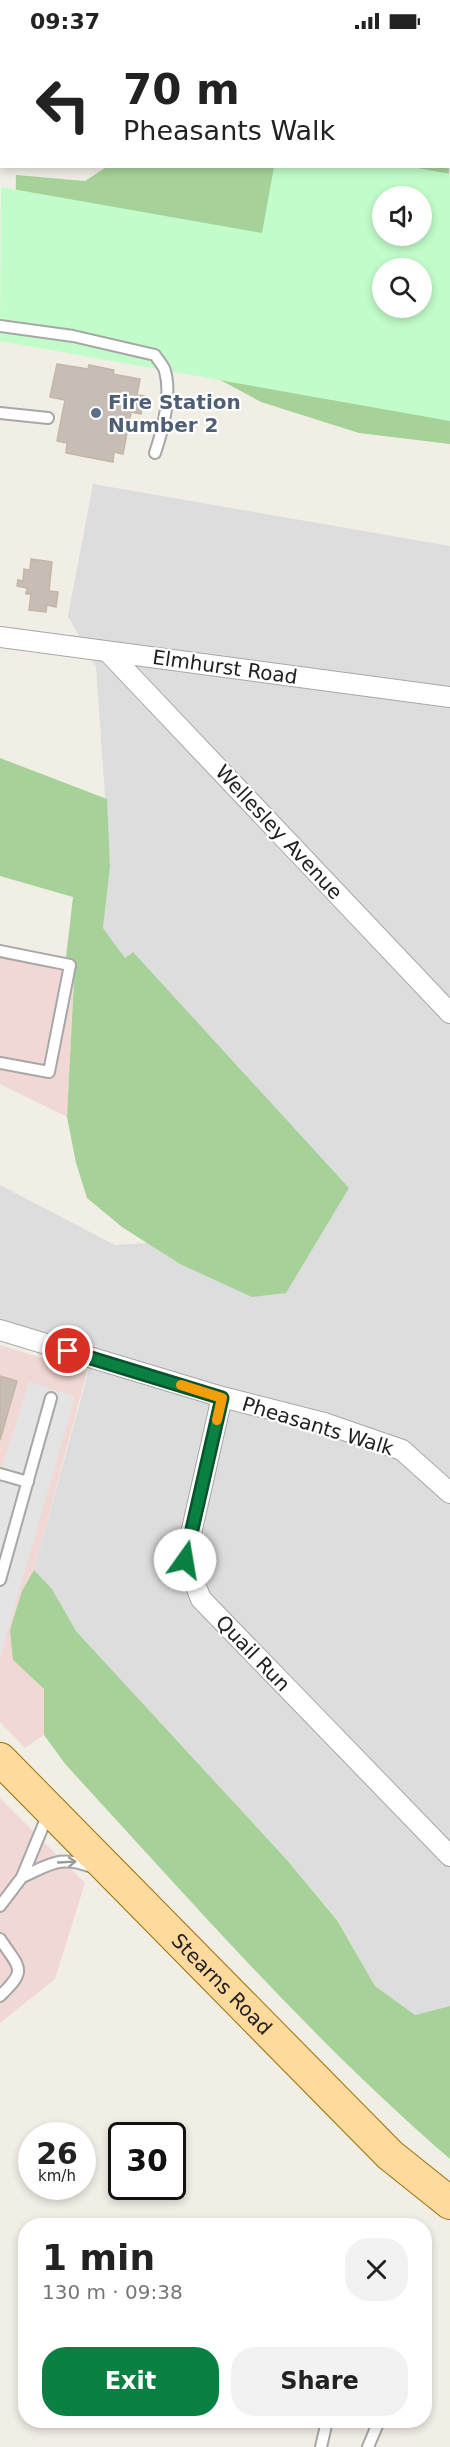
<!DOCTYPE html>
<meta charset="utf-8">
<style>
body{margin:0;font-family:"DejaVu Sans",sans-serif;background:#f2f2f2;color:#222;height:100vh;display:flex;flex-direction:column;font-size:22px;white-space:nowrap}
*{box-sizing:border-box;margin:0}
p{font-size:20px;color:#767676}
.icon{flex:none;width:33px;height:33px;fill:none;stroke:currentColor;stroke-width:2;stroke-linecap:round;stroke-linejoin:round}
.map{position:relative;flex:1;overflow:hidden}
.panel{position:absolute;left:18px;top:2176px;width:414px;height:210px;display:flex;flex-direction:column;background:#fff;border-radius:24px;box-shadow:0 3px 9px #0003}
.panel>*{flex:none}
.top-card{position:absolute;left:0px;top:0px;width:450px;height:126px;box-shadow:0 3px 9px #0003;background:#fff;color:#222;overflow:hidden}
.controls{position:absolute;left:372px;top:144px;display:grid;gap:12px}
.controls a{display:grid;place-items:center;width:60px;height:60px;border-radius:50%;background:#fff;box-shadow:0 3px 9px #0003;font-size:30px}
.speed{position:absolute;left:18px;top:2080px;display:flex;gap:12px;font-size:30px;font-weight:700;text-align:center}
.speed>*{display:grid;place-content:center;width:78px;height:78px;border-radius:50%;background:#fff;box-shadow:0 3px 9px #0003;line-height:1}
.speed small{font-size:15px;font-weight:400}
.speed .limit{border:3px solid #111;border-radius:9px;background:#fff;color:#111}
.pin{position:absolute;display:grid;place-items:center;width:51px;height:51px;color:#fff;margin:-26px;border:3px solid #fff;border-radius:50%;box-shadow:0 2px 6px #0007}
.me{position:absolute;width:66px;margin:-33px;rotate:13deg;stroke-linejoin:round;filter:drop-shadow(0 0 4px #0008)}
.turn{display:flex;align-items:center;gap:21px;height:126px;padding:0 24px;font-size:27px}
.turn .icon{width:78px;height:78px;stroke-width:2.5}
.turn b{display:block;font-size:42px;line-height:51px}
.round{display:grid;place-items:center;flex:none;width:63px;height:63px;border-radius:24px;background:#f2f2f2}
.headline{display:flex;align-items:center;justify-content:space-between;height:102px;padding:0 24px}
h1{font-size:36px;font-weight:700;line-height:45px}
.action{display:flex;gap:12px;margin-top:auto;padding:12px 24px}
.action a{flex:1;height:69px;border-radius:24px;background:#0b8043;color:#fff;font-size:24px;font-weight:700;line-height:69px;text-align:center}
.action a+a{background:#f2f2f2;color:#222}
.status{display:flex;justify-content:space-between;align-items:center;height:42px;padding:0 30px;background:#fff;direction:ltr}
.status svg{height:16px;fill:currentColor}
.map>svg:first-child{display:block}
.residential{fill:#dedddd}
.commercial{fill:#f2d8d5}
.forest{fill:#a6d299;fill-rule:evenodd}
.park{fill:#c2fcca;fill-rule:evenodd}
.parking{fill:#e4e4e4}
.building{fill:#c6beb5;stroke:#c4b5a7;stroke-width:1.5}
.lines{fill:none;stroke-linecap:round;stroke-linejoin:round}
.lane-casing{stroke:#a7a7a7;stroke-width:14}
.street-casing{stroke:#a7a7a7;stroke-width:22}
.primary-casing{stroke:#9c7100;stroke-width:34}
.lane{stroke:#fff;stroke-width:10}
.street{stroke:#fff;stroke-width:20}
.primary{stroke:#ffda9d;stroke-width:32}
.oneway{stroke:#9b9b9b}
.route-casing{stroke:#07532c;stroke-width:15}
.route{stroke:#0b8043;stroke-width:10}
.slow{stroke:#f59e0b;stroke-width:10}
.service-dot{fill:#5c6f8a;stroke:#fff;stroke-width:2}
.labels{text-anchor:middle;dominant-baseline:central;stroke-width:4.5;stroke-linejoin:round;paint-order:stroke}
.service-label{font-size:20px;font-weight:bold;fill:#4e5e75;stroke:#fff;text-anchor:start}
.street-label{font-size:20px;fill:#202020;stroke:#fff}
</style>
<div class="status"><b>09:37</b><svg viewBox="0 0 49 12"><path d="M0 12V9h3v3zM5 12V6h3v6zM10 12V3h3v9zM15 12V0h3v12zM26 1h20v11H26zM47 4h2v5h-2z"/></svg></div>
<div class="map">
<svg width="450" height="2405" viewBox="0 0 450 2405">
<rect width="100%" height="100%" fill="#f1eee6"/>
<path class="residential" d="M 93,442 L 450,504 L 450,1964 L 415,1973 L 375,1944 L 337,1877 L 287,1818 L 76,1589 L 52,1547 L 34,1528 L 94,1309 L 0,1280 L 0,1143 L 115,1203 L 147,1201 L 180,1222 L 133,910 L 125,916 L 103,886 L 110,825 L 96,625 L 68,574 Z"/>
<path class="commercial" d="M 0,902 L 75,917 L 67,1075 L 0,1042 Z
M 0,1303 L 87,1330 L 34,1528 L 22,1549 L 13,1618 L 44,1646 L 44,1693 L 25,1706 L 0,1680 Z
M 0,1756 L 85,1841 L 55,1937 L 0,1981 Z"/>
<path class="forest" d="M 449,109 L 450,402 L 359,391 L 261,360 L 172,312 L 14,235 L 16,133 L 85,139 L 108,124 L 448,124 ZM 382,154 L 422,154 L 422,194 L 382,194 ZM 382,226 L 422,226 L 422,266 L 382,266 Z
M 0,716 L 107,757 L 110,825 L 103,886 L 125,916 L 133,910 L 349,1146 L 286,1251 L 252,1255 L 180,1222 L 122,1185 L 87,1156 L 76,1121 L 67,1075 L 75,918 L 66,915 L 73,855 L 0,834 Z
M 34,1528 L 52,1547 L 76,1589 L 287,1818 L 337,1878 L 375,1944 L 415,1973 L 450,1964 L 450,2117 C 311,1997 190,1858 66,1723 L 44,1693 L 44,1647 L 13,1618 L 10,1588 L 22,1549 Z"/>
<path class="park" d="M 407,124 L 450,132 L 450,379 L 0,299 L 1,145 L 262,191 L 274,125 ZM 382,154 L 422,154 L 422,194 L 382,194 ZM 382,226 L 422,226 L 422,266 L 382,266 Z"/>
<path class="parking" d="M 29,1340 L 75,1354 L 0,1616 L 0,1432 Z"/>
<path class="building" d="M 57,322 L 88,327 L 89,323 L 114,328 L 113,332 L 140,337 L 137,353 L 144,354 L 141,372 L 131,370 L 123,412 L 114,410 L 113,420 L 66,411 L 67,401 L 57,399 L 65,358 L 50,355 Z
M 31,517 L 52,520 L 49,549 L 58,550 L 56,565 L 47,563 L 46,570 L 29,568 L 31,552 L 26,552 L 27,546 L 17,544 L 18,538 L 23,539 L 24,527 L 30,528 Z
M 0,1334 L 17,1339 L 0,1398 Z"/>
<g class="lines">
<g class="lane-casing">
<path id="lane" d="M 260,0 L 269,2
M 448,37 L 450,37
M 0,284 L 73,294 L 155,313 C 158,318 164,324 165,329 C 172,354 163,387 155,411
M 0,371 L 48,376
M 0,909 L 70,923 L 49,1030 L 0,1021
M 0,1432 L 28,1440
M 0,1538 L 51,1356
M 22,1835 C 51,1822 60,1813 92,1825
M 0,1864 L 22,1835 L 48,1772
M 0,1897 C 20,1927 28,1927 0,1954
M 321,2405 L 327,2379
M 368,2405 L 379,2379"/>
</g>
<g class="street-casing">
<path id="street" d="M 0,595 L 450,655
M 108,610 L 450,971
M 0,1288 L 222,1355 L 324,1381 L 402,1408 L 450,1451
M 222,1355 L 185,1518 L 201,1557 L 450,1814"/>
</g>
<g class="primary-casing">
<g id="primary">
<path id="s1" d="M 0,1717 L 390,2113 L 450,2161"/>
</g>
</g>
<use href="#lane" class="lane"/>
<use href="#street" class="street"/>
<use href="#primary" class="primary"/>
</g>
<defs><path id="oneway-shaft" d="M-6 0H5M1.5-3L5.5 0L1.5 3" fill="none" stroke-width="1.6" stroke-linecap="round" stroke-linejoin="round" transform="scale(1.5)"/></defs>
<use class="oneway" href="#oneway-shaft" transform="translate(67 1820) rotate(-3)"/>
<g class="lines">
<g class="route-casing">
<path id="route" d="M 68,1309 L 222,1356 L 185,1518"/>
</g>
<use href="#route" class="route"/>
<path class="slow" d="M 181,1343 L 222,1356 L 217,1378"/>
</g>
<circle class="service-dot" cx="96" cy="371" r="6"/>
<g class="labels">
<g class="service-label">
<text x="108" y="360">Fire Station<tspan x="108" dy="23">Number 2</tspan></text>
</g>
<g class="street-label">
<text transform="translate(225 625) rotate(8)">Elmhurst Road</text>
<text transform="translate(279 790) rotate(47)">Wellesley Avenue</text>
<text transform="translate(318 1384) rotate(17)">Pheasants Walk</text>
<text transform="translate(253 1611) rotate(46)">Quail Run</text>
<text stroke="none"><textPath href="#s1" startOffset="316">Stearns Road</textPath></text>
</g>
</g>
</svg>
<div class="controls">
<a><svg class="icon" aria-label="sound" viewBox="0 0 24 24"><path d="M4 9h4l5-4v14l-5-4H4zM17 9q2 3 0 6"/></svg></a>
<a><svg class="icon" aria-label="search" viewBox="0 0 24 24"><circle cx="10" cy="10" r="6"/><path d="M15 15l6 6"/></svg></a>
</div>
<div class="speed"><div>26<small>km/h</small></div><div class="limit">30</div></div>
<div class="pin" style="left:68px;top:1309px;background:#d93025"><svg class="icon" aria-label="arrive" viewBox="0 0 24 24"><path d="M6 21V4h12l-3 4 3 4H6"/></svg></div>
<svg class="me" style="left:185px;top:1518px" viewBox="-20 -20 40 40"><circle r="19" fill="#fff"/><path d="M0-13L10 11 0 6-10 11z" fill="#0b8043"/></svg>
<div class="top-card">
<div class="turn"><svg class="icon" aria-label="left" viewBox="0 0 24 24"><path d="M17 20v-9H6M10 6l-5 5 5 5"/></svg><div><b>70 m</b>Pheasants Walk</div></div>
</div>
<section class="panel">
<div class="headline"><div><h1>1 min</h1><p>130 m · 09:38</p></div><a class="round"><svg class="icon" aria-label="close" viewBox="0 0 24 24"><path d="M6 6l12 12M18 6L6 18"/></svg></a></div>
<div class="action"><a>Exit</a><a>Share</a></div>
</section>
</div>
